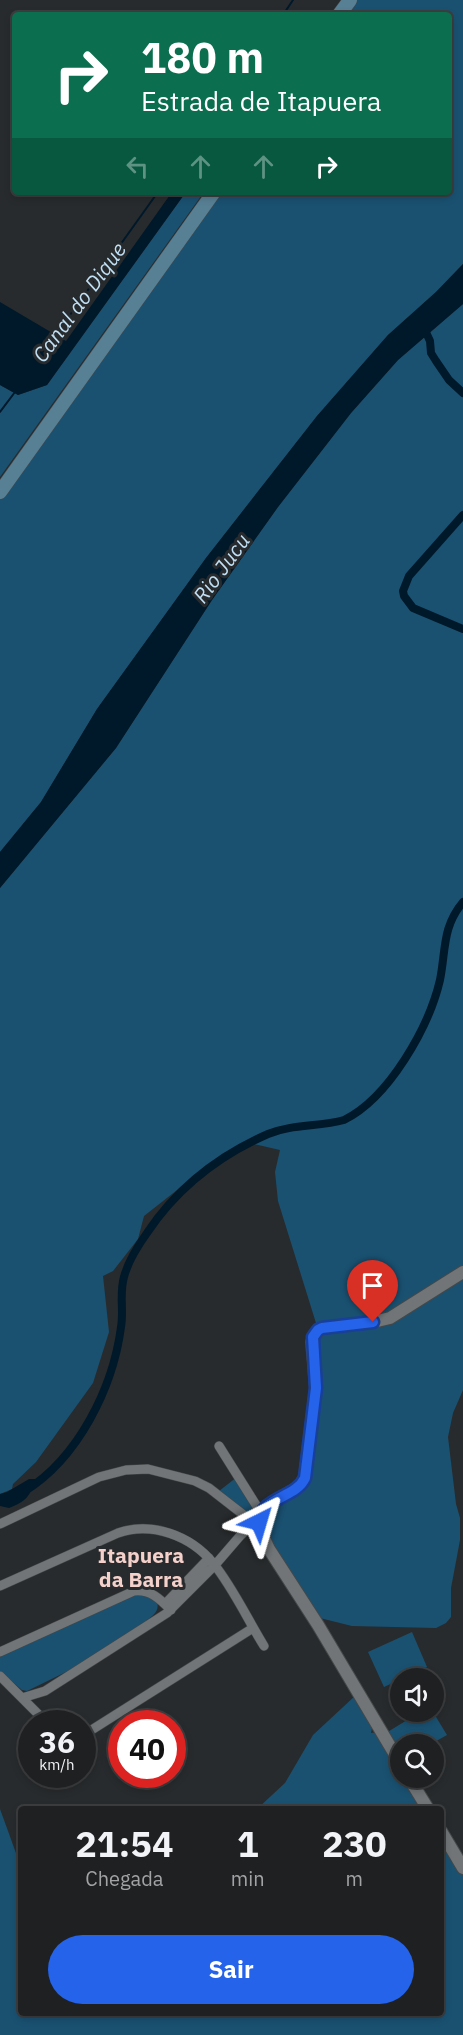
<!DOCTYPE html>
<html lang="pt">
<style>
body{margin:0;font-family:"IBM Plex Sans",sans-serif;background:#2b2d2f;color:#f1f3f6;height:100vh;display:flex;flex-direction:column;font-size:22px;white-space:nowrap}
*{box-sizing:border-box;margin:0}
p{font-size:20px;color:#a1a3a5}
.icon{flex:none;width:33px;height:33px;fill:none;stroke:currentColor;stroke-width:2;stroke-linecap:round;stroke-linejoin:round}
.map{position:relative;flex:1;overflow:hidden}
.side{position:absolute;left:18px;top:1806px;width:426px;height:210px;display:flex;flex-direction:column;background:#1e2022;border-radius:6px;box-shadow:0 3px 9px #0003,0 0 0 2px #3c3e40}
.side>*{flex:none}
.hud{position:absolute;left:12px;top:12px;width:440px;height:183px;border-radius:6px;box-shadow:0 3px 9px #0003,0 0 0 2px #3c3e40;background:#0b6e4f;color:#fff;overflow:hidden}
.fabs{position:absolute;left:390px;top:1668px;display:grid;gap:12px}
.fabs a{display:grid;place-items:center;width:54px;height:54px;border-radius:50%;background:#1e2022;box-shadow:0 3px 9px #0003,0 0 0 2px #3c3e40;font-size:30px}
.speed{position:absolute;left:18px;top:1710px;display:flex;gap:12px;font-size:30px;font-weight:700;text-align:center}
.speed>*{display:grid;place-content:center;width:78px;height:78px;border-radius:50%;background:#1e2022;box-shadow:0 3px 9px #0003,0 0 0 2px #3c3e40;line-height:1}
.speed small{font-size:15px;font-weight:400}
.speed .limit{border:9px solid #d22;background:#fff;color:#111}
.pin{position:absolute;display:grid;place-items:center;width:51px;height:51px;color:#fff;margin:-62px -26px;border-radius:50% 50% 50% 0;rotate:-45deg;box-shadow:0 0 6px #0007}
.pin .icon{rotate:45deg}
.me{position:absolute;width:66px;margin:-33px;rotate:40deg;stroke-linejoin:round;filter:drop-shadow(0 0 4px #0008)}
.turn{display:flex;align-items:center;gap:21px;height:126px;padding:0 30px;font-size:27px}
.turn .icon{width:78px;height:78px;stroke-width:2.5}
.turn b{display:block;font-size:42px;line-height:51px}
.lanes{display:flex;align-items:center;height:57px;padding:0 30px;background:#0003;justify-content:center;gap:30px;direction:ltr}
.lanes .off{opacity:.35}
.eta{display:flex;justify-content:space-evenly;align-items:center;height:102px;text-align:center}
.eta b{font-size:36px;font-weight:800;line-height:42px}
.button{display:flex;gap:12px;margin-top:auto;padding:12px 30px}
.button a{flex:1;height:69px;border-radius:36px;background:#2563eb;color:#fff;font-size:24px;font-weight:800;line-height:69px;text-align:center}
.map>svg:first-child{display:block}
.green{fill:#1a5171}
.water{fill:#00192a}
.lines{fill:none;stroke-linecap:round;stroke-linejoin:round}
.stream{stroke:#00192a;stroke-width:2}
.canal{stroke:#00192a;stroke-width:8}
.minor-casing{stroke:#454849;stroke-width:10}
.tertiary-casing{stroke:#454849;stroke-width:14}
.secondary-casing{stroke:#454849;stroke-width:15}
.minor{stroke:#717577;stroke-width:9}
.tertiary{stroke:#717577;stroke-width:12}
.secondary{stroke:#588095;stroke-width:14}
.route-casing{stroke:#184099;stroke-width:15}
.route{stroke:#2563eb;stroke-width:10}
.labels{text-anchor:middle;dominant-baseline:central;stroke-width:6;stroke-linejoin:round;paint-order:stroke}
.water-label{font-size:21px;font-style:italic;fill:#c0dff4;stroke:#282b2d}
.neighbourhood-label{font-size:21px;font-weight:bold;fill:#f4d1cb;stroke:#282b2d}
</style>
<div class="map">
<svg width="463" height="2035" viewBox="0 0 463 2035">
<rect width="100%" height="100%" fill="#282b2d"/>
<path class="green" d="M 357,0 L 463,0 L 463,264 L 436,292 L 388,335 L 317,416 L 206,558 L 97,709 L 41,802 L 0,852 L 0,499 L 220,192 L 448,192 L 448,15 L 347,15 Z
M 186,192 L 204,192 L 0,477 L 0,385 L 18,395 L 47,385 Z
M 463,304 L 463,1390 L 453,1413 L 448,1437 L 456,1504 L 460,1518 L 460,1540 L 451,1588 L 451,1617 L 446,1623 L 436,1628 L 352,1626 L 316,1617 L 285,1567 L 264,1527 L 265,1511 L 299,1490 L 321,1358 L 316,1323 L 278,1201 L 275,1172 L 280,1150 L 246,1142 L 224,1153 L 144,1216 L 138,1239 L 113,1271 L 103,1276 L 109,1332 L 93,1383 L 36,1462 L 13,1484 L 12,1489 L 0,1494 L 0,888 L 116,748 L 212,600 L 278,507 L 351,413 L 398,360 Z
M 237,1477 L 252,1506 L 253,1511 L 248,1513 L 219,1491 Z
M 139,1592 L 157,1602 C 160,1612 152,1616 145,1622 L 70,1670 L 27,1691 L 22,1690 L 0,1671 L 0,1656 Z
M 412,1632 L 427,1667 L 384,1687 L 368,1652 Z
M 356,1695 L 373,1723 L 371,1733 L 378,1732 L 400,1767 L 400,1778 L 408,1778 L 428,1809 L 257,1809 L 285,1783 L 313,1735 Z
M 420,1712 L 433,1712 L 447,1735 L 431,1744 L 400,1744 L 400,1757 L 386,1733 Z
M 0,1809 L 21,1867 L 21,2013 L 441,2013 L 441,1829 L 463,1863 L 463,2035 L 0,2035 Z"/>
<path class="water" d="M 172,192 L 186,192 L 47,385 L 18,395 L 0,385 L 0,302 L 66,341 Z
M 463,264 L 463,304 L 398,360 L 351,413 L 278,507 L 212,600 L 116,748 L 0,888 L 0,852 L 41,802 L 97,709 L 206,558 L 317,416 L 388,335 L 436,292 Z
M 29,1479 L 36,1479 C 29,1497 27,1501 9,1508 L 0,1506 L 0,1494 L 7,1492 Z"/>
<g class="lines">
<path class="stream" d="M 283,15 L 293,0
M 55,336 L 158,192
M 0,412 L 15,392"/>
<path class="canal" d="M 423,326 L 430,341 L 431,353 L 436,361 L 449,380 L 463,393
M 463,515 L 409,576 L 403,591 L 404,596 L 413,608 L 463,629
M 25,1491 C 78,1458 113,1388 121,1327 C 124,1310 119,1294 124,1277 C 128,1261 137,1247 147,1233 C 177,1188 218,1156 268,1134 C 292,1124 319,1127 344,1120 C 389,1098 429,1027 440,980 C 446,950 442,927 463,902"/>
<g class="minor-casing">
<path id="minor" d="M 219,1446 L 261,1513
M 0,1524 L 99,1477 L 126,1470 L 148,1469 L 195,1481 L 209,1488 L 254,1523
M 0,1586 L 118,1533 C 152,1521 191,1536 213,1563 C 232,1586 248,1620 264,1646
M 165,1604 L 209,1558
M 0,1652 L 134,1591 C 150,1589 160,1599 171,1610
M 0,1676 L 48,1724
M 22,1698 L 45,1691 L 167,1613 L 215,1565 L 240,1536 L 254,1523 L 259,1522
M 82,1736 L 253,1628"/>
</g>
<g class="tertiary-casing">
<path id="tertiary" d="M 400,1763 L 318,1625 L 269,1549 L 261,1532 L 259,1522 L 262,1511 L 267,1506 L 299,1487 L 305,1477 L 316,1388 L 312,1342 L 315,1334 L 322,1328 L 373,1322 L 390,1318 L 463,1272
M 409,1778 L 428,1809
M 441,1831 L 463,1868"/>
</g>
<g class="secondary-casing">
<path id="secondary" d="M 339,15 L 350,0
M 0,492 L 214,192"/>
</g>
<use href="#minor" class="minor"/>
<use href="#tertiary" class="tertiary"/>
<use href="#secondary" class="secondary"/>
</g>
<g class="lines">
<g class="route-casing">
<path id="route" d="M 259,1522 C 261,1497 296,1498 305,1478 L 316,1388 L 313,1337 L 318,1330 L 322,1328 L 373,1322"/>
</g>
<use href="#route" class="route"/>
</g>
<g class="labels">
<g class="water-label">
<text transform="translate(79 302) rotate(-54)">Canal do Dique</text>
<text transform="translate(221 568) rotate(-54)">Rio Jucu</text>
</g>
<g class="neighbourhood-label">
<text x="141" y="1555">Itapuera<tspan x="141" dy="24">da Barra</tspan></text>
</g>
</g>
</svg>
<div class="fabs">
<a><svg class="icon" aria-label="sound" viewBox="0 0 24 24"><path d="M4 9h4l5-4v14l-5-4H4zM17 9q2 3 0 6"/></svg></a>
<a><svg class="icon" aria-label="search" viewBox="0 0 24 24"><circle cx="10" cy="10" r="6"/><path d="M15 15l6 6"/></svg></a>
</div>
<div class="speed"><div>36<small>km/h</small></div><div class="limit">40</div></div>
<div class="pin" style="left:373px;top:1322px;background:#d93025"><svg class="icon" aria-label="arrive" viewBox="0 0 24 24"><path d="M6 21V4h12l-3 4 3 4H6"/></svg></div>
<svg class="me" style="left:259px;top:1522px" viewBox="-20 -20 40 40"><path d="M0-17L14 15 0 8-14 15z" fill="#2563eb" stroke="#fff" stroke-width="4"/></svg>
<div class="hud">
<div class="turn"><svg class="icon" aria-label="right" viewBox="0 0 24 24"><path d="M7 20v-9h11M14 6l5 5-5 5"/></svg><div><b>180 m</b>Estrada de Itapuera</div></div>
<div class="lanes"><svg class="icon off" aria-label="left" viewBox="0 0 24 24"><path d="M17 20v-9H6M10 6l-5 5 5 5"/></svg><svg class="icon off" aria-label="ahead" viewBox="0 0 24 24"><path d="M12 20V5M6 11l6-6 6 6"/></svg><svg class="icon off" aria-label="ahead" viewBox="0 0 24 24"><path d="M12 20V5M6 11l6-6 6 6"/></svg><svg class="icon" aria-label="right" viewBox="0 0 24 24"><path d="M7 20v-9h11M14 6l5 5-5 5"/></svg></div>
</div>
<section class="side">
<div class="eta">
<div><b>21:54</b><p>Chegada</p></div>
<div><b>1</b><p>min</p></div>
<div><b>230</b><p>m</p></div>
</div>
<div class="button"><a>Sair</a></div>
</section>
</div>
